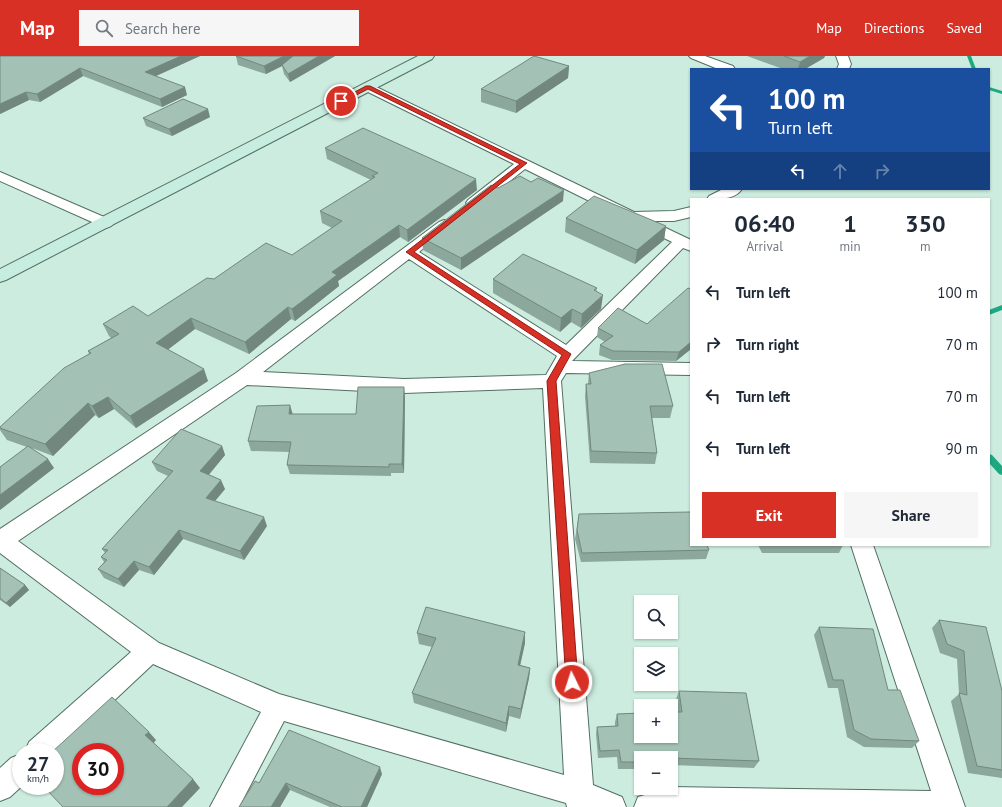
<!DOCTYPE html>
<meta charset="utf-8">
<style>
body{margin:0;font-family:"PT Sans",sans-serif;background:#f6f6f7;color:#1f2937;height:100vh;display:flex;flex-direction:column;font-size:15px;white-space:nowrap}
*{box-sizing:border-box;margin:0}
p{font-size:13px;color:#747a83}
.icon{flex:none;width:22px;height:22px;fill:none;stroke:currentColor;stroke-width:2;stroke-linecap:round;stroke-linejoin:round}
.map{position:relative;flex:1;overflow:hidden}
.sheet{position:absolute;left:690px;top:142px;width:300px;height:348px;display:flex;flex-direction:column;background:#fff;border-radius:0px;box-shadow:0 1px 3px #0004}
.sheet>*{flex:none}
.guide{position:absolute;left:690px;top:12px;width:300px;height:122px;border-radius:0px;box-shadow:0 1px 3px #0004;background:#1a4fa0;color:#fff;overflow:hidden}
.tools{position:absolute;left:634px;top:539px;display:grid;gap:8px}
.tools a{display:grid;place-items:center;width:44px;height:44px;border-radius:0px;background:#fff;box-shadow:0 1px 3px #0004;font-size:20px}
.speed{position:absolute;left:12px;top:687px;display:flex;gap:8px;font-size:20px;font-weight:700;text-align:center}
.speed>*{display:grid;place-content:center;width:52px;height:52px;border-radius:50%;background:#fff;box-shadow:0 1px 3px #0004;line-height:1}
.speed small{font-size:10px;font-weight:400}
.speed .limit{border:6px solid #d22;background:#fff;color:#111}
.pin{position:absolute;display:grid;place-items:center;width:34px;height:34px;color:#fff;margin:-17px;border:2px solid #fff;border-radius:50%;box-shadow:0 1px 4px #0007}
.me{position:absolute;width:44px;margin:-22px;rotate:356deg;stroke-linejoin:round;filter:drop-shadow(0 0 3px #0008)}
.turn{display:flex;align-items:center;gap:14px;height:84px;padding:0 12px;font-size:18px}
.turn .icon{width:52px;height:52px;stroke-width:2.5}
.turn b{display:block;font-size:28px;line-height:34px}
.lanes{display:flex;align-items:center;height:38px;padding:0 12px;background:#0003;justify-content:center;gap:20px;direction:ltr}
.lanes .off{opacity:.35}
.eta{display:flex;justify-content:space-evenly;align-items:center;height:68px;text-align:center}
.eta b{font-size:24px;font-weight:700;line-height:28px}
.button{display:flex;gap:8px;margin-top:auto;padding:8px 12px}
.button a{flex:1;height:46px;border-radius:0px;background:#d93025;color:#fff;font-size:16px;font-weight:700;line-height:46px;text-align:center}
.button a+a{background:#f6f6f7;color:#1f2937}
ul{padding:0;list-style:none}
li{display:flex;align-items:center;gap:12px;height:52px;padding:0 12px}
li div{flex:1}
li b{display:block;font-size:15px}
li em{font-style:normal}
header{display:flex;align-items:center;gap:24px;box-sizing:border-box;height:56px;padding:0 20px;background:#d93025;color:#fff}
header strong{font-size:19px}
nav{display:flex;gap:22px;margin-inline-start:auto;font-size:14px}
.search{width:280px;height:36px;background:#f6f6f7;display:flex;align-items:center;gap:10px;box-sizing:border-box;padding:0 14px;border-radius:0px;color:#747a83;font-size:15px}
.map>svg:first-child{display:block}
.lines{fill:none;stroke-linecap:round;stroke-linejoin:round}
.stream{fill:#1ea881;fill-rule:evenodd}
.street-casing{stroke:#526f63;stroke-width:2}
.secondary-casing{stroke:#526f63;stroke-width:2}
.street{fill:#fff;fill-rule:evenodd}
.secondary{fill:#c7ece0;fill-rule:evenodd}
.wall{fill:#8ca79c}
.shaded-wall{fill:#72887f}
.building{fill:#a3c2b5;stroke:#72887f;fill-rule:evenodd}
.route{fill:#d93025;stroke:#8d1f18}
</style>
<header>
<strong>Map</strong>
<div class="search"><svg class="icon" aria-label="search" viewBox="0 0 24 24"><circle cx="10" cy="10" r="6"/><path d="M15 15l6 6"/></svg>Search here</div>
<nav><a>Map</a><a>Directions</a><a>Saved</a></nav>
</header>
<div class="map">
<svg width="1002" height="751" viewBox="0 0 1002 751">
<rect width="100%" height="100%" fill="#ccecdf"/>
<g class="lines">
<path class="stream" d="M 967,0 L 971,0 L 976,13 L 972,13 Z
M 989,31 L 1002,35 L 1002,38 L 989,34 Z
M 1002,249 L 1002,254 L 989,259 L 989,254 Z
M 989,398 L 992,399 L 1002,410 L 1002,419 L 999,418 L 989,407 Z"/>
<g class="street-casing">
<path id="street" d="M 689,0 L 705,0 L 733,10 L 735,13 L 718,13 L 691,2 Z
M 836,0 L 848,0 L 851,8 L 849,13 L 837,13 L 839,8 Z
M 368,27 L 634,156 L 674,155 L 691,151 L 691,161 L 674,165 L 651,165 L 691,184 L 691,195 L 683,192 L 572,305 L 691,307 L 691,319 L 566,317 L 561,325 L 593,729 L 622,741 L 626,751 L 567,751 L 566,747 L 284,665 L 239,751 L 210,751 L 261,656 L 153,608 L 55,700 L 55,696 L 25,696 L 29,686 L 131,596 L 0,497 L 0,473 L 236,317 L 439,166 L 444,164 L 449,166 L 452,169 L 419,196 L 566,289 L 672,186 L 525,113 L 478,150 L 473,151 L 468,150 L 466,147 L 468,144 L 514,108 L 364,34 L 362,31 L 364,28 ZM 409,203 L 557,300 L 546,319 L 404,323 L 263,316 ZM 247,329 L 404,337 L 543,332 L 564,719 L 279,638 L 159,587 L 18,485 Z
M 0,116 L 111,164 L 114,167 L 111,170 L 106,172 L 101,170 L 0,125 Z
M 723,133 L 742,133 C 735,144 719,143 707,143 L 709,140 Z
M 851,489 L 873,489 L 965,751 L 634,751 L 638,741 L 671,731 L 931,735 Z
M 21,698 L 22,730 L 10,741 L 0,745 L 0,712 L 11,702 Z"/>
</g>
<g class="secondary-casing">
<path id="secondary" d="M 418,0 L 434,0 L 432,3 L 6,224 L 0,226 L 0,213 Z"/>
</g>
<use href="#street" class="street"/>
<use href="#secondary" class="secondary"/>
</g>
<path class="wall" d="M 0,0 L 200,0 L 156,20 L 187,39 L 162,51 L 83,20 L 40,46 L 29,44 L 0,58 Z
M 236,0 L 335,0 L 290,26 L 284,18 L 282,10 L 266,18 L 238,9 Z
M 747,0 L 825,0 L 824,2 L 805,13 L 783,13 Z
M 569,10 L 568,22 L 516,57 L 481,46 L 481,33 Z
M 210,61 L 172,80 L 146,70 L 143,62 Z
M 325,92 L 477,134 L 408,186 L 400,181 L 338,225 L 339,230 L 295,265 L 291,263 L 249,298 L 195,273 L 168,293 L 208,325 L 136,372 L 114,353 L 99,362 L 95,359 L 53,400 L 32,392 L 54,412 L 0,454 L 0,411 L 27,391 L 7,384 L 0,374 L 0,371 L 89,298 L 88,295 L 111,282 L 109,280 L 103,268 L 148,260 L 214,223 L 292,199 L 332,172 L 322,167 L 320,155 L 371,124 L 327,103 Z
M 498,132 L 563,145 L 461,214 L 423,194 L 422,182 Z
M 566,162 L 666,170 L 664,184 L 635,208 L 565,176 Z
M 493,223 L 597,232 L 596,236 L 601,253 L 581,272 L 571,266 L 560,276 L 493,237 Z
M 691,233 L 691,293 L 676,305 L 612,304 L 599,299 L 600,289 L 605,286 L 597,281 L 598,272 L 647,268 Z
M 589,317 L 673,350 L 670,362 L 652,362 L 657,397 L 655,408 L 590,407 L 585,340 L 586,328 L 588,328 Z
M 405,340 L 404,417 L 391,417 L 391,420 L 290,418 L 287,409 L 290,396 L 251,395 L 248,385 L 293,358 L 356,358 Z
M 222,390 L 225,399 L 209,419 L 225,433 L 215,445 L 267,470 L 244,504 L 183,483 L 154,519 L 139,514 L 124,531 L 104,522 L 98,513 L 104,506 L 101,501 L 105,497 L 102,493 L 168,420 L 157,415 L 152,406 Z
M 579,458 L 709,494 L 706,503 L 581,506 L 575,483 Z
M 758,489 L 843,489 L 839,497 L 762,497 Z
M 0,512 L 25,529 L 29,534 L 10,551 L 0,544 Z
M 939,564 L 1002,635 L 1002,722 L 968,717 L 951,645 L 959,638 L 957,603 L 940,597 L 932,572 Z
M 819,571 L 888,634 L 919,685 L 912,692 L 864,691 L 847,681 L 838,632 L 828,632 L 814,579 Z
M 525,576 L 525,587 L 520,609 L 530,612 L 529,622 L 520,663 L 509,660 L 506,676 L 414,647 L 412,637 L 432,591 L 419,588 L 417,577 Z
M 679,635 L 759,705 L 754,712 L 671,709 L 671,702 L 641,702 L 641,713 L 618,713 L 617,701 L 598,702 L 596,678 L 597,671 L 615,670 L 615,666 L 617,658 L 678,656 L 676,643 Z
M 382,718 L 367,751 L 330,751 L 290,734 L 280,751 L 239,751 L 259,727 Z"/>
<path class="shaded-wall" d="M 181,0 L 200,0 L 147,24 L 145,16 Z
M 284,0 L 302,0 L 266,18 L 264,10 Z
M 319,0 L 335,0 L 290,26 L 288,18 Z
M 810,0 L 825,0 L 824,2 L 805,13 L 798,13 L 800,6 Z
M 569,10 L 568,22 L 516,57 L 516,45 Z
M 80,12 L 83,20 L 40,46 L 37,38 Z
M 185,31 L 187,39 L 162,51 L 160,43 Z
M 26,36 L 29,44 L 0,58 L 0,48 Z
M 208,53 L 210,61 L 172,80 L 169,73 Z
M 476,123 L 477,134 L 408,186 L 407,174 Z
M 564,134 L 563,145 L 461,214 L 461,202 Z
M 399,169 L 400,181 L 338,225 L 339,230 L 295,265 L 292,253 L 332,216 Z
M 666,170 L 664,184 L 635,208 L 637,194 Z
M 603,239 L 601,253 L 581,272 L 582,258 Z
M 288,251 L 291,263 L 249,298 L 245,286 Z
M 572,253 L 571,266 L 560,276 L 561,262 Z
M 191,262 L 195,273 L 161,299 L 156,287 Z
M 691,286 L 691,293 L 676,305 L 679,296 Z
M 204,313 L 208,325 L 136,372 L 130,360 Z
M 404,331 L 405,340 L 404,417 L 402,408 Z
M 108,341 L 114,353 L 99,362 L 92,350 Z
M 88,347 L 95,359 L 53,400 L 45,388 Z
M 290,349 L 293,359 L 289,358 Z
M 222,390 L 225,399 L 204,424 L 200,415 Z
M 48,403 L 54,412 L 0,454 L 0,439 Z
M 221,424 L 225,433 L 210,451 L 206,442 Z
M 264,461 L 267,470 L 244,504 L 240,495 Z
M 179,474 L 183,483 L 154,519 L 149,511 Z
M 134,505 L 139,514 L 124,531 L 118,523 Z
M 25,529 L 29,534 L 10,551 L 6,547 Z
M 525,576 L 525,587 L 518,619 L 518,609 Z
M 530,612 L 529,622 L 520,663 L 521,653 Z
M 509,650 L 509,660 L 506,676 L 506,667 Z
M 149,676 L 156,684 L 153,688 L 145,679 Z
M 380,711 L 382,718 L 367,751 L 361,751 Z
M 193,723 L 200,732 L 182,751 L 167,751 Z
M 286,727 L 290,734 L 280,751 L 271,751 Z"/>
<path class="building" d="M 0,0 L 181,0 L 145,16 L 185,31 L 160,43 L 80,12 L 37,38 L 26,36 L 0,48 Z
M 236,0 L 284,0 L 264,10 Z
M 293,0 L 319,0 L 288,18 L 282,9 Z
M 534,0 L 569,10 L 516,45 L 481,33 Z
M 784,0 L 810,0 L 800,6 Z
M 183,43 L 208,53 L 169,73 L 143,62 Z
M 363,72 L 476,123 L 407,174 L 399,169 L 332,216 L 337,219 L 292,253 L 288,251 L 245,286 L 191,262 L 156,287 L 204,313 L 130,360 L 108,341 L 92,350 L 88,347 L 45,388 L 0,372 L 0,371 L 64,312 L 91,297 L 88,295 L 119,278 L 103,268 L 133,250 L 148,260 L 207,222 L 214,223 L 266,187 L 292,199 L 342,165 L 320,155 L 375,121 L 372,120 L 378,117 L 325,92 Z
M 520,120 L 531,126 L 538,122 L 564,134 L 461,202 L 422,182 L 491,129 L 498,132 Z
M 594,140 L 666,170 L 637,194 L 566,162 Z
M 523,198 L 597,232 L 594,234 L 603,239 L 582,258 L 572,253 L 561,262 L 493,223 Z
M 688,232 L 691,233 L 691,286 L 679,296 L 613,295 L 600,289 L 613,280 L 598,272 L 618,252 L 647,268 Z
M 625,308 L 662,308 L 673,350 L 650,350 L 657,397 L 591,395 L 586,328 L 591,328 L 589,317 Z
M 358,331 L 404,331 L 402,408 L 389,408 L 389,411 L 287,409 L 291,386 L 248,385 L 257,350 L 290,349 L 289,358 L 356,358 Z
M 181,373 L 222,390 L 200,415 L 221,424 L 206,442 L 264,461 L 240,495 L 179,474 L 149,511 L 134,505 L 118,523 L 98,513 L 107,504 L 101,501 L 108,494 L 102,493 L 173,415 L 152,406 Z
M 28,390 L 48,403 L 0,439 L 0,411 Z
M 691,456 L 691,489 L 707,489 L 709,494 L 582,497 L 577,474 L 579,458 Z
M 0,512 L 25,529 L 6,547 L 0,542 Z
M 426,551 L 525,576 L 518,609 L 530,612 L 521,653 L 509,650 L 506,667 L 412,637 L 436,582 L 417,577 Z
M 939,564 L 986,571 L 1002,635 L 1002,714 L 977,710 L 959,637 L 967,639 L 964,595 L 947,588 Z
M 819,571 L 873,573 L 888,634 L 900,634 L 919,685 L 871,683 L 854,674 L 843,624 L 833,624 Z
M 679,635 L 746,637 L 759,705 L 671,702 L 641,702 L 641,706 L 621,706 L 619,694 L 600,695 L 597,671 L 618,670 L 617,658 L 641,657 L 641,680 L 671,680 L 671,656 L 682,656 Z
M 112,641 L 149,676 L 145,679 L 193,723 L 167,751 L 63,751 L 43,730 L 55,730 L 55,696 L 52,696 ZM 81,696 L 115,696 L 115,730 L 81,730 Z
M 289,674 L 380,711 L 361,751 L 342,751 L 286,727 L 271,751 L 239,751 L 255,725 L 259,727 Z"/>
<path class="route" d="M 366,30 L 370,30 L 527,107 L 414,196 L 571,298 L 556,325 L 578,626 L 576,630 L 572,632 L 568,630 L 566,626 L 547,325 L 562,299 L 406,196 L 520,108 L 368,33 L 343,46 L 338,45 Z"/>
</svg>
<div class="tools">
<a><svg class="icon" aria-label="search" viewBox="0 0 24 24"><circle cx="10" cy="10" r="6"/><path d="M15 15l6 6"/></svg></a>
<a><svg class="icon" aria-label="layers" viewBox="0 0 24 24"><path d="M12 4l9 5-9 5-9-5zM3 14l9 5 9-5"/></svg></a>
<a>+</a>
<a>−</a>
</div>
<div class="speed"><div>27<small>km/h</small></div><div class="limit">30</div></div>
<div class="pin" style="left:341px;top:45px;background:#d93025"><svg class="icon" aria-label="arrive" viewBox="0 0 24 24"><path d="M6 21V4h12l-3 4 3 4H6"/></svg></div>
<svg class="me" style="left:572px;top:626px" viewBox="-20 -20 40 40"><circle r="17" fill="#d93025" stroke="#fff" stroke-width="3"/><path d="M0-11L8 9 0 5-8 9z" fill="#fff"/></svg>
<div class="guide">
<div class="turn"><svg class="icon" aria-label="left" viewBox="0 0 24 24"><path d="M17 20v-9H6M10 6l-5 5 5 5"/></svg><div><b>100 m</b>Turn left</div></div>
<div class="lanes"><svg class="icon" aria-label="left" viewBox="0 0 24 24"><path d="M17 20v-9H6M10 6l-5 5 5 5"/></svg><svg class="icon off" aria-label="ahead" viewBox="0 0 24 24"><path d="M12 20V5M6 11l6-6 6 6"/></svg><svg class="icon off" aria-label="right" viewBox="0 0 24 24"><path d="M7 20v-9h11M14 6l5 5-5 5"/></svg></div>
</div>
<section class="sheet">
<div class="eta">
<div><b>06:40</b><p>Arrival</p></div>
<div><b>1</b><p>min</p></div>
<div><b>350</b><p>m</p></div>
</div>
<ul>
<li><svg class="icon" aria-label="left" viewBox="0 0 24 24"><path d="M17 20v-9H6M10 6l-5 5 5 5"/></svg><div><b>Turn left</b></div><em>100 m</em></li>
<li><svg class="icon" aria-label="right" viewBox="0 0 24 24"><path d="M7 20v-9h11M14 6l5 5-5 5"/></svg><div><b>Turn right</b></div><em>70 m</em></li>
<li><svg class="icon" aria-label="left" viewBox="0 0 24 24"><path d="M17 20v-9H6M10 6l-5 5 5 5"/></svg><div><b>Turn left</b></div><em>70 m</em></li>
<li><svg class="icon" aria-label="left" viewBox="0 0 24 24"><path d="M17 20v-9H6M10 6l-5 5 5 5"/></svg><div><b>Turn left</b></div><em>90 m</em></li>
</ul>
<div class="button"><a>Exit</a><a>Share</a></div>
</section>
</div>
